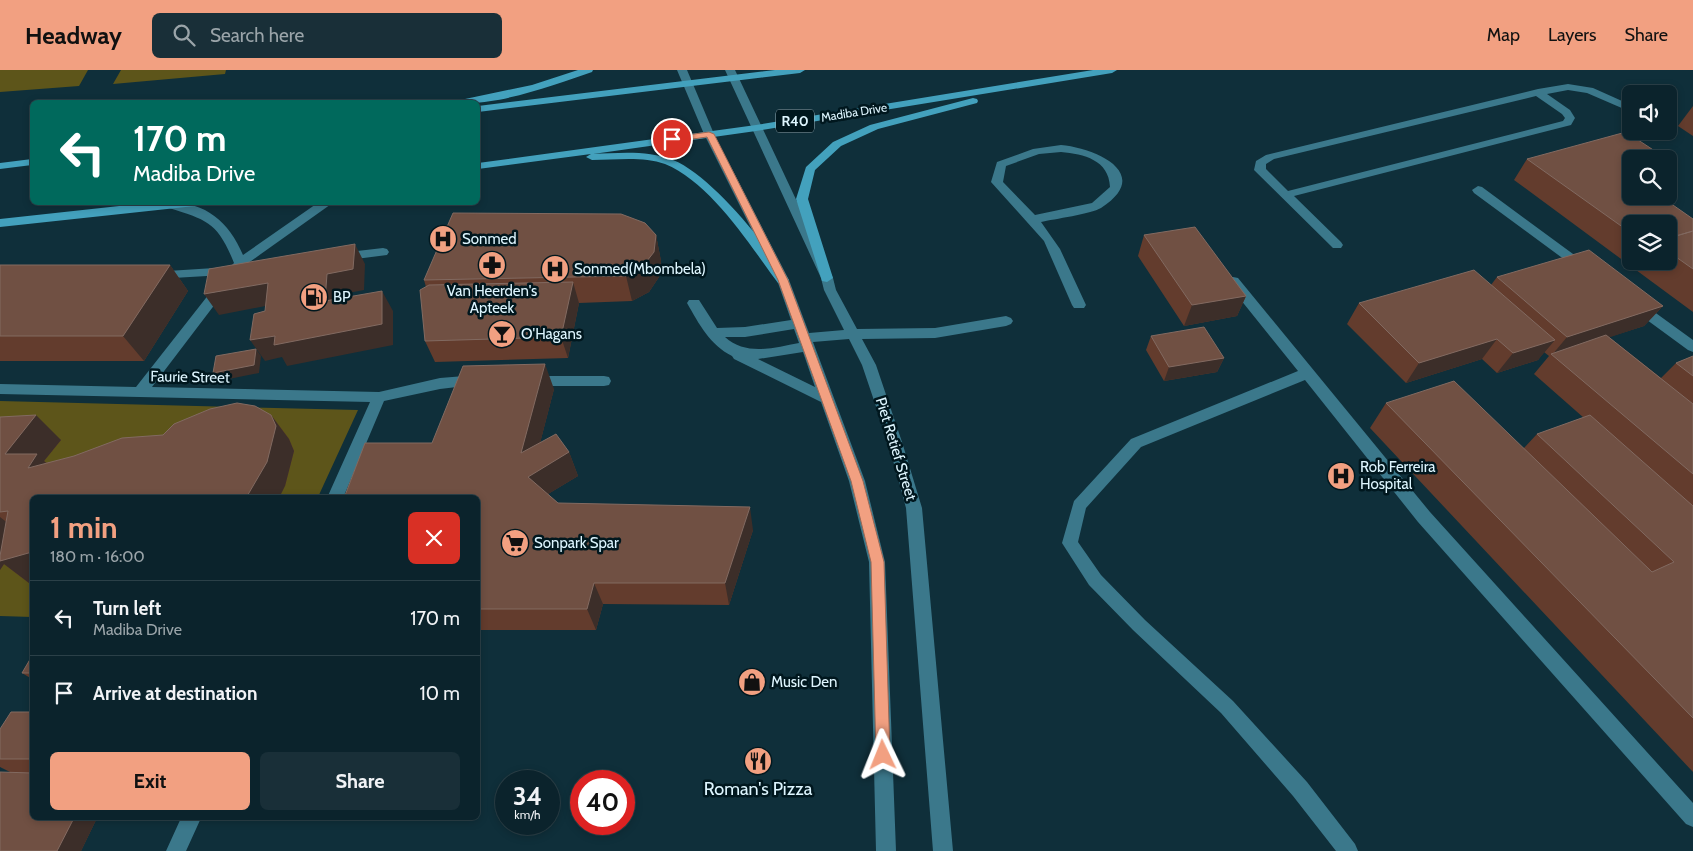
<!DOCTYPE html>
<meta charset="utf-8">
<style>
body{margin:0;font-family:Cabin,sans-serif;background:#192f38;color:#f1f3f6;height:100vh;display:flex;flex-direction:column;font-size:19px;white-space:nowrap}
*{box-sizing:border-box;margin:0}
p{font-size:16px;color:#9aa4a9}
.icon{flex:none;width:28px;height:28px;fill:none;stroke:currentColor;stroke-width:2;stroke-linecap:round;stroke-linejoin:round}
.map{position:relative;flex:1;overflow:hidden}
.sheet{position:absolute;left:30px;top:425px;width:450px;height:325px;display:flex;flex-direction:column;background:#0b232c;border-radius:8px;box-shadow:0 2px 8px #0003,0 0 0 1px #2b4048}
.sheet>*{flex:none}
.hud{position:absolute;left:30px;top:30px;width:450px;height:105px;border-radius:8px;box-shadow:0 2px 8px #0003,0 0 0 1px #2b4048;background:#00695c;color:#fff;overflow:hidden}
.buttons{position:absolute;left:1622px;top:15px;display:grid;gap:10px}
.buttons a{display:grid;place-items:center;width:55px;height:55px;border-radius:8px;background:#0b232c;box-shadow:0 2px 8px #0003,0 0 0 1px #2b4048;font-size:25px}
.speed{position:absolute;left:495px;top:700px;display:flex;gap:10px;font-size:25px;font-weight:700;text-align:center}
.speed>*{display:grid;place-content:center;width:65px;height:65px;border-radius:50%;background:#0b232c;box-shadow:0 2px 8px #0003,0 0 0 1px #2b4048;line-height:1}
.speed small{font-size:12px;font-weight:400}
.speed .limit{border:8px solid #d22;background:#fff;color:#111}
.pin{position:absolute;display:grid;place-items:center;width:42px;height:42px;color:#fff;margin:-21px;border:2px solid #fff;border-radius:50%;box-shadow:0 1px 5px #0007}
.me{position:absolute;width:55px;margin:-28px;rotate:358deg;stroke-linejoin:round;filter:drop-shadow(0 0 4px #0008)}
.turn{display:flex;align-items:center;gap:18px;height:105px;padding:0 20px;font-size:22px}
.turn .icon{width:65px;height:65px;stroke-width:2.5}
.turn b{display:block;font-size:35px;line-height:42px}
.round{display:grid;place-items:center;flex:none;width:52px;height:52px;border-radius:8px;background:#192f38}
.summary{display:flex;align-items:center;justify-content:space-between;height:85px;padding:0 20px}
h1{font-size:30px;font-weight:700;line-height:38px;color:#f2a081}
.button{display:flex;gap:10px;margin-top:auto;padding:10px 20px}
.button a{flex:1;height:58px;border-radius:8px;background:#f2a081;color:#111;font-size:20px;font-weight:700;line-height:58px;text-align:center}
.button a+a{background:#192f38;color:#f1f3f6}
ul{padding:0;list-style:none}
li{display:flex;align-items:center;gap:15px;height:75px;padding:0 20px;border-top:1px solid #2b4048}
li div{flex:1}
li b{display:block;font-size:19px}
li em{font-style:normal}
header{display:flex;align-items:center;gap:30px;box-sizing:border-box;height:70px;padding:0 25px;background:#f2a081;color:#111}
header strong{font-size:24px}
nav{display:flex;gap:28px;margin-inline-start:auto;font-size:18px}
.search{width:350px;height:45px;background:#192f38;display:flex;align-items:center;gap:12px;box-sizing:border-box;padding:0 18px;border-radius:8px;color:#9aa4a9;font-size:19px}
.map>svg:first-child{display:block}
.green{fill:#5d551a}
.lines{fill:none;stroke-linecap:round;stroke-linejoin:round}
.minor{fill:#3b788b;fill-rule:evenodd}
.major{fill:#43a1bd;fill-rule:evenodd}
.wall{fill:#633c2d;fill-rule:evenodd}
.shaded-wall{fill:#3c2e29}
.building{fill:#705043;stroke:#826a61}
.route{fill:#f2a081;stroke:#9d6854}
.labels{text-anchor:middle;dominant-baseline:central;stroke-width:5;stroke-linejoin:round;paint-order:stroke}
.far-street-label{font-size:12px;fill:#def6ff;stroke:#00171e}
.shield{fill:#00171e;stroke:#9bb3bc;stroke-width:1}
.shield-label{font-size:14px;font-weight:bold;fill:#def6ff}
.poi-label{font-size:15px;fill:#def6ff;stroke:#00171e;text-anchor:start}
.street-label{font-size:15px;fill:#def6ff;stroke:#00171e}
.near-poi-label{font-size:18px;fill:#def6ff;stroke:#00171e}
</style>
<header>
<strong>Headway</strong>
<div class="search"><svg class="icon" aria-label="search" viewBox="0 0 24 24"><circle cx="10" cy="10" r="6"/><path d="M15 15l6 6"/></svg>Search here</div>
<nav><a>Map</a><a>Layers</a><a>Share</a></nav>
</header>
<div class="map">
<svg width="1693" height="781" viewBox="0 0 1693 781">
<rect width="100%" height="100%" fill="#0f2f3a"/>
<path class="green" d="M 0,0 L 88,0 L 79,16 L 0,22 Z
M 121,0 L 226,0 L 225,4 L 113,14 Z
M 0,331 L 358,340 L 318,427 L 32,428 L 32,547 L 0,546 Z"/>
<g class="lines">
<path class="minor" d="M 677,0 L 687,0 L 714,64 L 789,210 L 809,263 L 844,260 L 824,220 L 821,208 L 725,0 L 735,0 L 833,208 L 836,220 L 857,259 L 935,258 L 1006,246 L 1011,248 L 1013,251 L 1011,254 L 1006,256 L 935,268 L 862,269 L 876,295 L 902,372 L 922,438 L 953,781 L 933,781 L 906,438 L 888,372 L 862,295 L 849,269 L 813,272 L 865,411 L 885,492 L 896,781 L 876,781 L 869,492 L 849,411 L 821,332 L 734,289 L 732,286 C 710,275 699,254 687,233 L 689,230 L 699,230 L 717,258 L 745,257 L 791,250 L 777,210 L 704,64 ZM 794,259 L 799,273 C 773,278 746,286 725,267 L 745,267 ZM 803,282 L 815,317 L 758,289 Z
M 1568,14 L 1593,18 L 1631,35 L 1631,42 L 1587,23 L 1568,20 L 1547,24 L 1570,40 L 1575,48 L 1571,55 L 1294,126 L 1341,172 L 1343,175 L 1341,178 L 1333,178 L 1254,100 L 1256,91 L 1266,85 L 1538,19 ZM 1536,26 L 1562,44 L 1565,48 L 1563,51 L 1288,121 L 1266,99 L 1266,94 L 1274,89 Z
M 1061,75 C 1096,78 1154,104 1101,138 C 1091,144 1054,149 1041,152 L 1060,179 L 1086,235 L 1084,238 L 1074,238 L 1072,235 L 1044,171 L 991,112 L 997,92 L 1033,79 ZM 1061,82 C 1084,84 1109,90 1110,117 L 1092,133 L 1035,145 L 1003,112 L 1006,96 L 1039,84 Z
M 1478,116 L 1482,117 L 1588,195 L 1590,198 L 1588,201 L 1580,201 L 1474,123 L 1472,120 Z
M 169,132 C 206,132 229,152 243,185 L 319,132 L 334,132 L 244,196 L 152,317 L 379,322 L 440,308 L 477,305 L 482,306 L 484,310 L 482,314 L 440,319 L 384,331 L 343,428 L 327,428 L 370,332 L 0,324 L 0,314 L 136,317 L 224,205 L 156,209 L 150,205 L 152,202 L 230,197 L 234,193 C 218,153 208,150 169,138 L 167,135 Z
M 383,178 L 387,179 L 389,182 L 387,185 L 340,191 L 334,187 L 340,183 Z
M 1233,207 L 1238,208 L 1430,442 L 1693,733 L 1693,757 L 1686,754 L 1418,452 L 1305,310 L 1141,377 L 1086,438 L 1078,472 L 1101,505 L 1145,550 L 1233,631 L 1307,712 L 1355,774 L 1358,781 L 1336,781 L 1293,726 L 1221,643 L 1133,560 L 1089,515 L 1062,473 L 1074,431 L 1131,369 L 1298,301 L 1228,214 L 1227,211 L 1228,208 Z
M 1637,232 L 1642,233 L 1693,270 L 1693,282 L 1688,280 L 1632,239 L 1630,236 L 1632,233 Z
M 532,306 L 604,306 L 609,307 L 611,311 L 609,315 L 604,316 L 532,316 L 527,315 L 525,311 L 527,307 Z
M 181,748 L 201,748 L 186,781 L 166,781 Z"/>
<path class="major" d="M 578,0 L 593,0 L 592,2 C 557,14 495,37 460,32 L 465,29 L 532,15 Z
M 775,0 L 805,0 L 800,3 L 478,42 L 478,36 Z
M 1093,0 L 1117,0 L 1112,3 L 756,61 L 593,84 C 619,83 648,80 673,90 C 711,105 767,175 789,210 L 783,214 L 778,213 C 749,174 711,113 665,94 C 643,86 615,90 592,90 L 586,87 L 591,84 L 478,99 L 478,93 L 756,55 Z
M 973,28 L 977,29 L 978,31 L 977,33 L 878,59 L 841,76 L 815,100 L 808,129 L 833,208 L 827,212 L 822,211 L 796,129 L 806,97 L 833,72 L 870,55 Z
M 32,89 L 32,95 L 0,99 L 0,93 Z
M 156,132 L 201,132 L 195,136 L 0,157 L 0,149 Z"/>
</g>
<path class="wall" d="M 1693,36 L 1693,66 L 1678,56 Z
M 1527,89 L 1693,149 L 1693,242 L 1514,110 ZM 1631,154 L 1669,154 L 1669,191 L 1631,191 Z
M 656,165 L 661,191 L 659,207 L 649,222 L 632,231 L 579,233 L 568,288 L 435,292 L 425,271 L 426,217 L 424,210 Z
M 1144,165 L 1246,226 L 1237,246 L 1184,256 L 1138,186 Z
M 0,195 L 170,195 L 188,221 L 144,291 L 0,291 Z
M 1497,207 L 1663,236 L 1644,256 L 1609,267 L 1661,308 L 1676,293 L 1693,286 L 1693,702 L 1370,358 L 1386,333 L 1524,378 L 1537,364 L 1584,348 L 1534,304 L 1549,286 L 1544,282 L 1538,290 L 1497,303 L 1482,289 L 1406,313 L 1347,254 L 1359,233 L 1491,215 Z
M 1151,266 L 1224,288 L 1217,302 L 1164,311 L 1146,280 Z
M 554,319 L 540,373 L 569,382 L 578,406 L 548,424 L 558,433 L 753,460 L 729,535 L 603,534 L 596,560 L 478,560 L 478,428 L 432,373 Z
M 271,345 L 289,369 L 294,381 L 285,416 L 32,428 L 29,513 L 4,494 L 0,500 L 0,347 L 61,370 L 44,391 L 47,393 L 163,365 Z
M 32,586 L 32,609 L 22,603 Z
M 32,642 L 32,748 L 97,748 L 81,781 L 0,781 L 10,702 L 0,697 L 0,659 Z"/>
<path class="shaded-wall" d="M 1631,102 L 1631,118 L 1626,103 Z
M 656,165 L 661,191 L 659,207 L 649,222 L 632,231 L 626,206 Z
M 355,174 L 365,194 L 364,220 L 338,225 L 337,252 L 325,231 L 327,204 Z
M 170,195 L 188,221 L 144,291 L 123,266 Z
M 573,212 L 579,233 L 568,288 L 561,267 Z
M 268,213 L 281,233 L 219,245 L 204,224 Z
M 382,221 L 393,241 L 393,275 L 287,296 L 282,287 L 265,291 L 250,270 Z
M 1246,226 L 1237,246 L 1184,256 L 1192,235 Z
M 1663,236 L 1644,256 L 1553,286 L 1552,285 L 1567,267 Z
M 1497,269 L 1482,289 L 1406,313 L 1419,293 Z
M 1555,270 L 1538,290 L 1497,303 L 1513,283 Z
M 256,279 L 261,286 L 259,303 L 219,311 L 213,303 Z
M 1224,288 L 1217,302 L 1164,311 L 1169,297 Z
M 545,294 L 554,319 L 532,404 L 569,382 L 578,406 L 538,430 L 528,407 L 521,383 Z
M 36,345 L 61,370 L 44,391 L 63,408 L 55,422 L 5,384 Z
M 271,345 L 289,369 L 294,381 L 285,416 L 279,428 L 246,428 Z
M 750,437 L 753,460 L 729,535 L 725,513 Z
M 0,447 L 23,465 L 32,482 L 32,512 L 29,513 L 4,494 L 0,500 Z
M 594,513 L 603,534 L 596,560 L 587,539 Z
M 74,748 L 97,748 L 81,781 L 57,781 Z"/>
<path class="building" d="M 1626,62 L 1667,89 L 1631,89 L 1631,102 L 1626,103 L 1631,107 L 1631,126 L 1660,126 L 1693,149 L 1693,161 L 1669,168 L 1669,154 L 1631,154 L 1631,163 L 1527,89 Z
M 453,143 L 621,144 L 645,153 L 656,165 L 654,182 L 643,196 L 626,206 L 424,210 Z
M 1195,157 L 1246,226 L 1192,235 L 1144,165 Z
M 1693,161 L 1693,199 L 1669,182 L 1669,168 Z
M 355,174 L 353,199 L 327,204 L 325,231 L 382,221 L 382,254 L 274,275 L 275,266 L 250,270 L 254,244 L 265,241 L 268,213 L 204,224 L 209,199 Z
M 1589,180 L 1663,236 L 1567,267 L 1497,207 Z
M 0,195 L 170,195 L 123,266 L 0,266 Z
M 1474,200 L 1555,270 L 1513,283 L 1497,269 L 1419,293 L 1359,233 Z
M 573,212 L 561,267 L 425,271 L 420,220 L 429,215 Z
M 1204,257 L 1224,288 L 1169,297 L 1151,266 Z
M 1606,265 L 1693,334 L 1693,404 L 1551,284 Z
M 256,279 L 254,295 L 213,303 L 216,286 Z
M 1693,286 L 1693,306 L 1676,293 Z
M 545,294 L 521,383 L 556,364 L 569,382 L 528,407 L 558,433 L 750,437 L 725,513 L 594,513 L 587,539 L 478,539 L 478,428 L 344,428 L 365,373 L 432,373 L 463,296 Z
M 1454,311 L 1652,502 L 1674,492 L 1537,364 L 1590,345 L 1693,436 L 1693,648 L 1386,333 Z
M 237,333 L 255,336 L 271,345 L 276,356 L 267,392 L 246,428 L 32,428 L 32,482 L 0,491 L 0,486 L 8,441 L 0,442 L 0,347 L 36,345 L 5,384 L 37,384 L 28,398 L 74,386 L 122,368 L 163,365 L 174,354 L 210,339 Z
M 32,586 L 32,603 L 22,603 Z
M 11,642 L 32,642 L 32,689 L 0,689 L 0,659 Z
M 0,702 L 32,703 L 32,748 L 74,748 L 57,781 L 0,781 Z"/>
<path class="route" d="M 709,62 L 714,64 L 788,210 L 863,411 L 884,492 L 890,685 L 888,690 L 883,692 L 878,690 L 876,685 L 871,492 L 851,411 L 778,210 L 707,67 L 672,72 L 667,69 L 672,67 Z"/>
<defs>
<g id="hospital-disc" transform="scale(1.4375)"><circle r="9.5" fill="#f2a081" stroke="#00171e"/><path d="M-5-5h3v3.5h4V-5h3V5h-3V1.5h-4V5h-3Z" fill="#111"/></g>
<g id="pharmacy-disc" transform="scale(1.4375)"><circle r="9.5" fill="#f2a081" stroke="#00171e"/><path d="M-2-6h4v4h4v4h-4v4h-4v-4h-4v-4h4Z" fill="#111"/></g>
<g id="fuel-disc" transform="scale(1.4375)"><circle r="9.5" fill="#f2a081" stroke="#00171e"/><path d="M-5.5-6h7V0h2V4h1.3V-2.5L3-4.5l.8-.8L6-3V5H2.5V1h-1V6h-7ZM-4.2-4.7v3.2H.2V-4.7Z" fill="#111"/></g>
<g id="bar-disc" transform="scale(1.4375)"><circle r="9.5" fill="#f2a081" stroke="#00171e"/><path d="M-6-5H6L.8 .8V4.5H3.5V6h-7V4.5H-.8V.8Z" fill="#111"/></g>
<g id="supermarket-disc" transform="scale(1.4375)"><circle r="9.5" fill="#f2a081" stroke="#00171e"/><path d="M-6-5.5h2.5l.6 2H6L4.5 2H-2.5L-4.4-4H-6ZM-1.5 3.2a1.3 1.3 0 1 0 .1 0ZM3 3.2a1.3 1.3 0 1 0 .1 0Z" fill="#111"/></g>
<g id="shop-disc" transform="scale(1.4375)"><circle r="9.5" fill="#f2a081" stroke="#00171e"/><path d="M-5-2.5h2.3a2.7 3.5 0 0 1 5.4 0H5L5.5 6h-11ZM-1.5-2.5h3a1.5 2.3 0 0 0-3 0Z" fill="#111"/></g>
<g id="restaurant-disc" transform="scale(1.4375)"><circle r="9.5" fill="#f2a081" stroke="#00171e"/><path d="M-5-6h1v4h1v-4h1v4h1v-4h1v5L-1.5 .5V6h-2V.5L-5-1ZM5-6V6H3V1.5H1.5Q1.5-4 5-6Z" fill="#111"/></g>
</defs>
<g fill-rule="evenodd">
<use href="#hospital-disc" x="443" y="169"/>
<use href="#pharmacy-disc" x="492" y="195"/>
<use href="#hospital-disc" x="555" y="199"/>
<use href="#fuel-disc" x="314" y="227"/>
<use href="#bar-disc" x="502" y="264"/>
<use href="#hospital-disc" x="1341" y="406"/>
<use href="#supermarket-disc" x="515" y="473"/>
<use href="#shop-disc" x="752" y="612"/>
<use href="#restaurant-disc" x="758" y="691"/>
</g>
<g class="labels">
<g class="far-street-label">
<text transform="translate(854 42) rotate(-9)">Madiba Drive</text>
</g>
<rect class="shield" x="776" y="39.5" width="38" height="23" rx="4"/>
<g class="shield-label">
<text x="795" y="51">R40</text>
</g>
<g class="poi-label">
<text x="462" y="169">Sonmed</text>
<text x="574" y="199">Sonmed(Mbombela)</text>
<text x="492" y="221" text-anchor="middle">Van Heerden's<tspan x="492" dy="17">Apteek</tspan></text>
<text x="333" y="227">BP</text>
<text x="521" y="264">O'Hagans</text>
<text x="1360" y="397">Rob Ferreira<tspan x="1360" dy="17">Hospital</tspan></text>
<text x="534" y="473">Sonpark Spar</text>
<text x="771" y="612">Music Den</text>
</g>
<g class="street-label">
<text transform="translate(190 307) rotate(1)">Faurie Street</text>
<text transform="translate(896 379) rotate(73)">Piet Retief Street</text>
</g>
<g class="near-poi-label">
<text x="758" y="719">Roman's Pizza</text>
</g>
</g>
</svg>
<div class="buttons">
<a><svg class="icon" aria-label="sound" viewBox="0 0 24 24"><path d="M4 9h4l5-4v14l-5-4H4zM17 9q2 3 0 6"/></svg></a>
<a><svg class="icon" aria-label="search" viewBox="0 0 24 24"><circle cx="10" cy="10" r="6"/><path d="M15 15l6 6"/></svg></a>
<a><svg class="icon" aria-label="layers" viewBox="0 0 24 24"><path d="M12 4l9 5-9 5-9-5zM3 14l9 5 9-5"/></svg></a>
</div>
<div class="speed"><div>34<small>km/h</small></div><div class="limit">40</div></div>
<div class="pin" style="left:672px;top:69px;background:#d93025"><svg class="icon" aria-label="arrive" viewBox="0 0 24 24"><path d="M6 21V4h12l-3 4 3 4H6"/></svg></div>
<svg class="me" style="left:883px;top:685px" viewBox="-20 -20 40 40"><path d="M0-17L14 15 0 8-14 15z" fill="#f2a081" stroke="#fff" stroke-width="4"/></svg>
<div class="hud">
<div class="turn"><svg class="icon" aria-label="left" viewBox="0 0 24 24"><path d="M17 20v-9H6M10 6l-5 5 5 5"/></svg><div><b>170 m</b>Madiba Drive</div></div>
</div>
<section class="sheet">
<div class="summary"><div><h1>1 min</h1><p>180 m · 16:00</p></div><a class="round" style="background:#d93025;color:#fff"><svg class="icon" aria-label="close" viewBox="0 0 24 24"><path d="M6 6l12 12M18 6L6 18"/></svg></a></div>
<ul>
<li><svg class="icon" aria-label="left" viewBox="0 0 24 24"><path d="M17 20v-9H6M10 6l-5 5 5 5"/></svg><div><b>Turn left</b><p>Madiba Drive</p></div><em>170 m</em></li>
<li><svg class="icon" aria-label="arrive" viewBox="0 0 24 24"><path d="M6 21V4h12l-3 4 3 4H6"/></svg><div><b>Arrive at destination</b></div><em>10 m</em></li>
</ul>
<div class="button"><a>Exit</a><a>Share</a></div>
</section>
</div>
